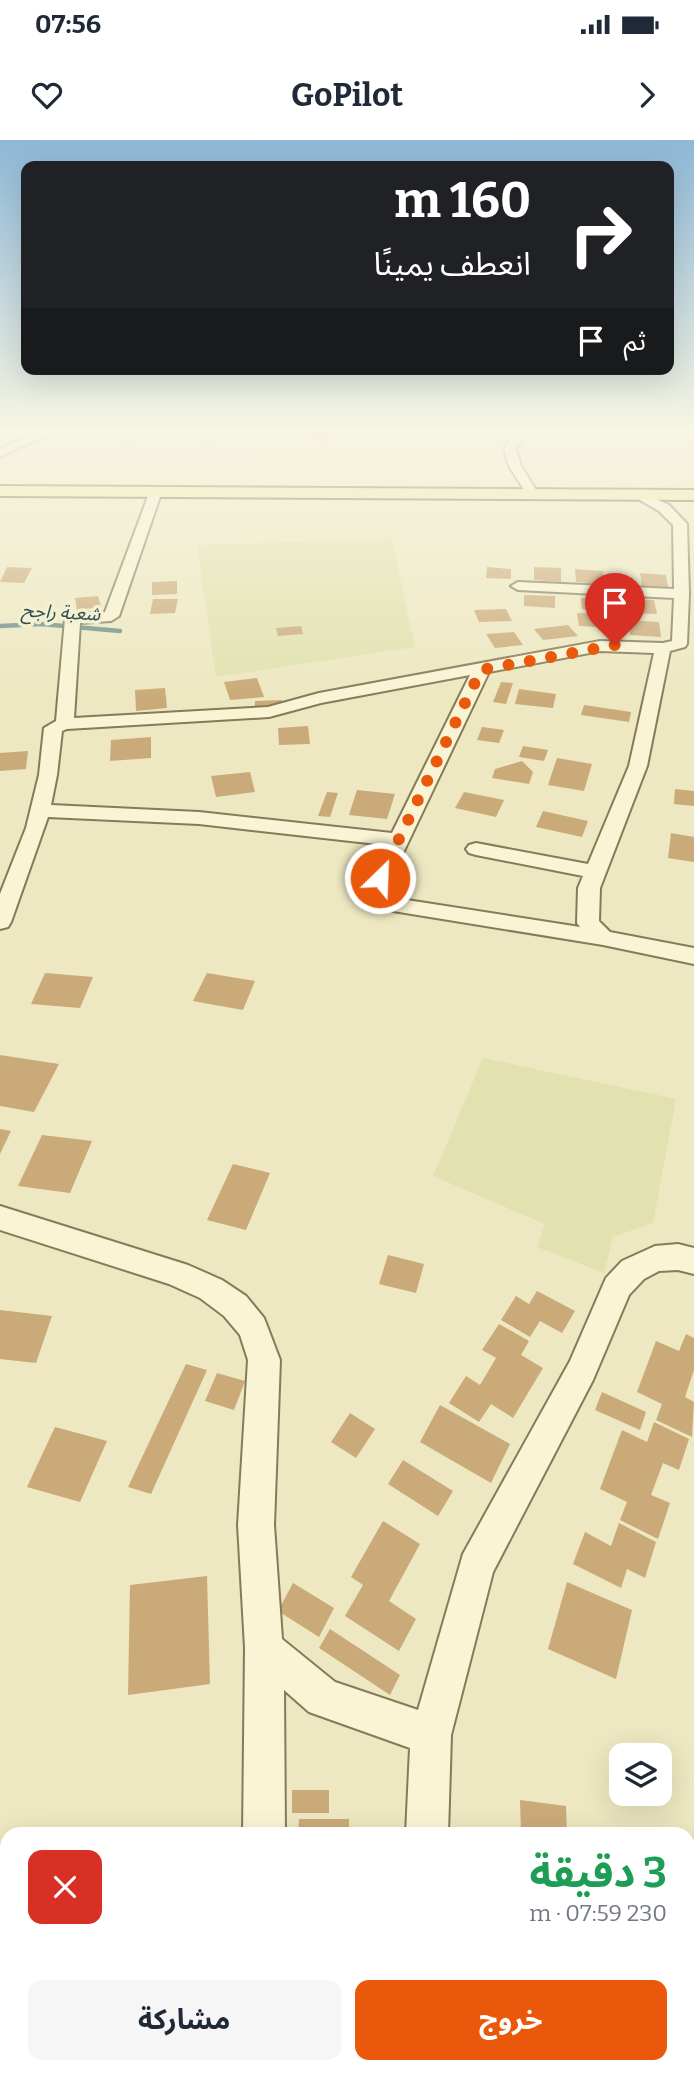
<!DOCTYPE html>
<html lang="ar">
<meta charset="utf-8">
<style>
body{margin:0;font-family:Bitter,"Noto Sans Arabic",serif;background:#f6f6f7;color:#1f2937;direction:rtl;height:100vh;display:flex;flex-direction:column;font-size:26px;white-space:nowrap}
*{box-sizing:border-box;margin:0}
p{font-size:23px;color:#747a83}
.icon{flex:none;width:38px;height:38px;fill:none;stroke:currentColor;stroke-width:2;stroke-linecap:round;stroke-linejoin:round}
.map{position:relative;flex:1;overflow:hidden;direction:ltr}
.panel{position:absolute;left:0px;top:1687px;width:695px;height:247px;display:flex;flex-direction:column;background:#fff;border-radius:21px 21px 0 0;box-shadow:0 7px 28px #0002;direction:rtl}
.panel>*{flex:none}
.guide{position:absolute;left:21px;top:21px;width:653px;height:214px;border-radius:14px;box-shadow:0 7px 28px #0002;direction:rtl;background:#202124;color:#fff;overflow:hidden}
.controls{position:absolute;left:609px;top:1603px;display:grid;gap:14px}
.controls a{display:grid;place-items:center;width:63px;height:63px;border-radius:14px;background:#fff;box-shadow:0 7px 28px #0002;font-size:35px}
.pin{position:absolute;display:grid;place-items:center;width:60px;height:60px;color:#fff;margin:-72px -30px;border-radius:50% 50% 50% 0;rotate:-45deg;box-shadow:0 0 7px #0007}
.pin .icon{rotate:45deg}
.me{position:absolute;width:77px;margin:-38px;rotate:24deg;stroke-linejoin:round;filter:drop-shadow(0 0 5px #0008)}
.turn{display:flex;align-items:center;gap:24px;height:147px;padding:0 28px;font-size:32px}
.turn .icon{width:91px;height:91px;stroke-width:2.5}
.turn b{display:block;font-size:49px;line-height:60px}
.then{display:flex;align-items:center;height:66px;padding:0 28px;background:#0003;gap:14px;font-size:26px}
.round{display:grid;place-items:center;flex:none;width:74px;height:74px;border-radius:14px;background:#f6f6f7}
.overview{display:flex;align-items:center;justify-content:space-between;height:119px;padding:0 28px}
h1{font-size:42px;font-weight:700;line-height:52px;color:#1e9e55}
.primary-button{display:flex;gap:14px;margin-top:auto;padding:14px 28px}
.primary-button a{flex:1;height:80px;border-radius:14px;background:#ea580c;color:#fff;font-size:28px;font-weight:700;line-height:80px;text-align:center}
.primary-button a+a{background:#f6f6f7;color:#1f2937}
.status{display:flex;justify-content:space-between;align-items:center;height:49px;padding:0 35px;background:#fff;direction:ltr}
.status svg{height:19px;fill:currentColor}
header{display:flex;justify-content:space-between;align-items:center;height:91px;padding:0 28px;background:#fff;font-size:32px;font-weight:700}
.map>svg:first-child{display:block}
.farmland{fill:#e1e2af}
.lines{fill:none;stroke-linecap:round;stroke-linejoin:round}
.stream{stroke:#6b8d8b;stroke-width:4.5}
.building{fill:#caaa78}
.minor-casing{stroke:#867a59;stroke-width:4}
.major-casing{stroke:#54472e;stroke-width:4}
.minor{fill:#f8f4d4;fill-rule:evenodd}
.major{fill:#f0e59a;fill-rule:evenodd}
.route{stroke:#ea580c;stroke-width:12;stroke-dasharray:0 21.6}
.labels{text-anchor:middle;dominant-baseline:central;stroke-width:7;stroke-linejoin:round;paint-order:stroke}
.far-water-label{font-size:19px;font-style:italic;fill:#2d5055;stroke:#f4f1d1}
</style>
<div class="status"><b>07:56</b><svg viewBox="0 0 49 12"><path d="M0 12V9h3v3zM5 12V6h3v6zM10 12V3h3v9zM15 12V0h3v12zM26 1h20v11H26zM47 4h2v5h-2z"/></svg></div>
<header><svg class="icon" aria-label="forward" viewBox="0 0 24 24"><path d="M9 5l7 7-7 7"/></svg>GoPilot<svg class="icon" aria-label="heart" viewBox="0 0 24 24"><path d="M12 20l-8-8c-3-5 5-10 8-4 3-6 11-1 8 4z"/></svg></header>
<div class="map">
<svg width="694" height="1933" viewBox="0 0 694 1933">
<rect width="100%" height="100%" fill="#ede8c1"/>
<path class="farmland" d="M 95,288 L 229,288 L 216,303 L 153,295 L 129,303 L 84,293 Z
M 392,399 L 415,507 L 216,537 L 197,405 Z
M 483,918 L 676,959 L 653,1083 L 613,1097 L 604,1133 L 537,1107 L 545,1084 L 433,1036 Z"/>
<g class="lines">
<path class="stream" d="M 0,486 L 41,484 L 120,491"/>
</g>
<path class="building" d="M 309,291 L 332,291 L 332,298 L 326,301 L 309,298 Z
M 7,427 L 32,428 L 24,443 L 0,442 Z
M 487,427 L 511,429 L 511,439 L 486,438 Z
M 534,427 L 561,428 L 561,442 L 534,440 Z
M 575,429 L 603,431 L 604,444 L 576,442 Z
M 640,433 L 666,435 L 668,447 L 642,446 Z
M 177,441 L 177,454 L 152,455 L 152,442 Z
M 524,455 L 555,456 L 555,468 L 524,466 Z
M 98,456 L 101,467 L 77,470 L 75,458 Z
M 581,458 L 613,459 L 615,471 L 582,469 Z
M 153,459 L 178,459 L 175,473 L 150,474 Z
M 627,459 L 654,460 L 657,474 L 629,473 Z
M 506,469 L 512,481 L 479,482 L 474,470 Z
M 577,473 L 608,474 L 610,488 L 579,486 Z
M 629,480 L 659,482 L 661,497 L 630,495 Z
M 568,485 L 578,496 L 543,500 L 534,489 Z
M 301,486 L 303,494 L 278,496 L 276,488 Z
M 514,492 L 523,505 L 495,508 L 486,494 Z
M 257,538 L 264,557 L 230,560 L 224,542 Z
M 501,542 L 513,543 L 506,564 L 493,562 Z
M 165,548 L 167,568 L 136,571 L 135,550 Z
M 519,549 L 556,554 L 553,568 L 515,564 Z
M 282,560 L 283,566 L 255,567 L 255,561 Z
M 584,565 L 631,572 L 629,582 L 581,575 Z
M 308,586 L 310,604 L 279,605 L 278,588 Z
M 482,587 L 504,590 L 499,603 L 477,600 Z
M 151,597 L 151,618 L 110,621 L 111,600 Z
M 523,606 L 548,610 L 544,621 L 519,617 Z
M 28,611 L 26,629 L 0,631 L 0,613 Z
M 557,618 L 592,624 L 584,651 L 548,645 Z
M 522,621 L 533,632 L 529,644 L 492,638 L 495,629 Z
M 250,632 L 255,652 L 216,657 L 211,636 Z
M 675,649 L 694,651 L 694,666 L 674,664 Z
M 357,650 L 395,654 L 387,679 L 349,675 Z
M 327,652 L 338,653 L 330,677 L 318,676 Z
M 464,652 L 504,660 L 496,677 L 455,668 Z
M 543,671 L 588,681 L 582,697 L 536,687 Z
M 671,693 L 694,697 L 694,722 L 668,718 Z
M 45,833 L 93,837 L 80,868 L 31,864 Z
M 207,833 L 255,841 L 243,870 L 193,861 Z
M 0,915 L 59,924 L 34,972 L 0,966 Z
M 0,989 L 11,991 L 0,1014 Z
M 42,995 L 92,1001 L 70,1053 L 18,1046 Z
M 233,1024 L 270,1033 L 246,1090 L 207,1080 Z
M 388,1115 L 424,1124 L 416,1153 L 379,1144 Z
M 537,1151 L 575,1171 L 562,1193 L 540,1181 L 530,1197 L 501,1180 L 516,1156 L 529,1164 Z
M 0,1170 L 52,1176 L 36,1223 L 0,1219 Z
M 499,1184 L 529,1201 L 521,1215 L 543,1228 L 513,1278 L 491,1264 L 479,1282 L 449,1263 L 466,1236 L 480,1245 L 496,1218 L 482,1210 Z
M 686,1194 L 694,1198 L 694,1230 L 685,1257 L 694,1262 L 692,1297 L 656,1280 L 662,1264 L 637,1252 L 656,1201 L 679,1211 Z
M 186,1224 L 207,1230 L 151,1354 L 128,1347 Z
M 217,1233 L 245,1241 L 234,1270 L 205,1261 Z
M 602,1252 L 646,1272 L 640,1290 L 595,1270 Z
M 440,1265 L 510,1304 L 491,1343 L 420,1302 Z
M 350,1273 L 375,1289 L 356,1318 L 331,1302 Z
M 654,1282 L 689,1299 L 679,1330 L 663,1323 L 651,1355 L 670,1363 L 658,1399 L 620,1380 L 627,1362 L 600,1349 L 622,1290 L 647,1302 Z
M 55,1287 L 107,1301 L 80,1362 L 27,1347 Z
M 403,1320 L 453,1351 L 438,1376 L 388,1344 Z
M 383,1381 L 420,1404 L 389,1461 L 416,1479 L 399,1511 L 345,1476 L 363,1445 L 351,1437 Z
M 619,1383 L 656,1402 L 645,1438 L 627,1429 L 621,1448 L 573,1424 L 585,1392 L 611,1406 Z
M 207,1436 L 210,1544 L 128,1555 L 130,1445 Z
M 567,1442 L 632,1470 L 616,1539 L 548,1509 Z
M 293,1443 L 334,1468 L 319,1497 L 278,1471 Z
M 330,1489 L 400,1535 L 390,1555 L 319,1508 Z
M 292,1650 L 329,1650 L 329,1673 L 292,1673 Z
M 520,1660 L 566,1666 L 567,1694 L 521,1694 Z
M 299,1679 L 349,1679 L 349,1694 L 298,1694 Z
M 283,1927 L 339,1927 L 339,1933 L 283,1933 Z
M 513,1927 L 550,1931 L 550,1927 L 602,1927 L 602,1933 L 513,1933 Z"/>
<g class="lines">
<g class="minor-casing">
<path id="minor" d="M 46,288 L 61,288 L 0,317 L 0,309 Z
M 503,288 L 520,288 L 527,292 L 516,309 L 521,326 L 538,353 L 536,356 L 528,356 L 509,326 L 504,309 L 514,294 Z
M 156,347 L 162,351 L 119,476 L 111,481 L 80,483 L 74,578 L 268,567 L 319,553 L 600,501 L 663,503 L 672,501 L 674,458 L 518,450 L 511,446 L 518,442 L 674,449 L 673,385 L 659,371 L 631,355 L 637,351 L 641,352 L 669,365 L 687,384 L 689,454 L 687,504 L 685,507 L 670,511 L 647,626 L 600,748 L 599,781 L 610,792 L 694,808 L 694,824 L 603,805 L 393,771 L 380,762 L 371,748 L 374,730 L 386,705 L 199,684 L 48,677 L 11,782 L 8,787 L 0,789 L 0,754 L 26,688 L 39,635 L 44,588 L 56,581 L 65,479 L 73,474 L 105,472 L 150,351 ZM 600,511 L 654,513 L 629,626 L 588,724 L 476,703 L 469,705 L 466,709 L 469,713 L 476,715 L 583,736 L 578,748 L 577,783 L 580,787 L 407,760 C 393,752 390,745 395,730 L 489,532 ZM 470,535 L 392,693 L 199,672 L 51,665 L 57,635 L 62,591 L 67,589 L 269,577 L 321,563 Z
M 0,1066 L 188,1125 L 222,1140 L 246,1156 L 264,1178 L 280,1220 L 274,1385 L 282,1499 L 335,1542 L 418,1570 L 463,1414 L 570,1221 L 606,1138 L 622,1121 L 655,1106 L 678,1104 L 694,1108 L 694,1134 L 678,1130 L 659,1131 L 644,1139 L 629,1155 L 593,1240 L 493,1432 L 451,1595 L 448,1694 L 406,1694 L 410,1608 L 309,1572 L 284,1550 L 285,1694 L 243,1694 L 245,1508 L 238,1385 L 248,1220 L 240,1195 L 224,1176 L 200,1158 L 169,1144 L 0,1090 Z
M 205,1927 L 253,1927 L 251,1933 L 203,1933 Z
M 396,1927 L 444,1927 L 444,1933 L 396,1933 Z"/>
</g>
<g class="major-casing">
<path id="major" d="M 0,346 L 694,350 L 694,360 L 0,356 Z"/>
</g>
<use href="#minor" class="minor"/>
<use href="#major" class="major"/>
</g>
<linearGradient id="sky" x2="0" y2="1"><stop stop-color="#8db8d7"/><stop offset="0.52" stop-color="#f7f5e3"/><stop offset="1" stop-color="#f7f5e3" stop-opacity="0"/></linearGradient>
<rect width="694" height="559" fill="url(#sky)"/>
<g class="lines">
<path class="route" d="M 380,738 L 481,530 L 615,505"/>
</g>
<g class="labels">
<g class="far-water-label">
<text transform="translate(61 472) rotate(3)">شعبة راجح</text>
</g>
</g>
</svg>
<div class="controls">
<a><svg class="icon" aria-label="layers" viewBox="0 0 24 24"><path d="M12 4l9 5-9 5-9-5zM3 14l9 5 9-5"/></svg></a>
</div>
<div class="pin" style="left:615px;top:505px;background:#d93025"><svg class="icon" aria-label="arrive" viewBox="0 0 24 24"><path d="M6 21V4h12l-3 4 3 4H6"/></svg></div>
<svg class="me" style="left:380px;top:738px" viewBox="-20 -20 40 40"><circle r="17" fill="#ea580c" stroke="#fff" stroke-width="3"/><path d="M0-11L8 9 0 5-8 9z" fill="#fff"/></svg>
<div class="guide">
<div class="turn"><svg class="icon" aria-label="right" viewBox="0 0 24 24"><path d="M7 20v-9h11M14 6l5 5-5 5"/></svg><div><b>160 m</b>انعطف يمينًا</div></div>
<div class="then">ثم<svg class="icon" aria-label="arrive" viewBox="0 0 24 24"><path d="M6 21V4h12l-3 4 3 4H6"/></svg></div>
</div>
<section class="panel">
<div class="overview"><div><h1>3 دقيقة</h1><p>230 m · 07:59</p></div><a class="round" style="background:#d93025;color:#fff"><svg class="icon" aria-label="close" viewBox="0 0 24 24"><path d="M6 6l12 12M18 6L6 18"/></svg></a></div>
<div class="primary-button"><a>خروج</a><a>مشاركة</a></div>
</section>
</div>
